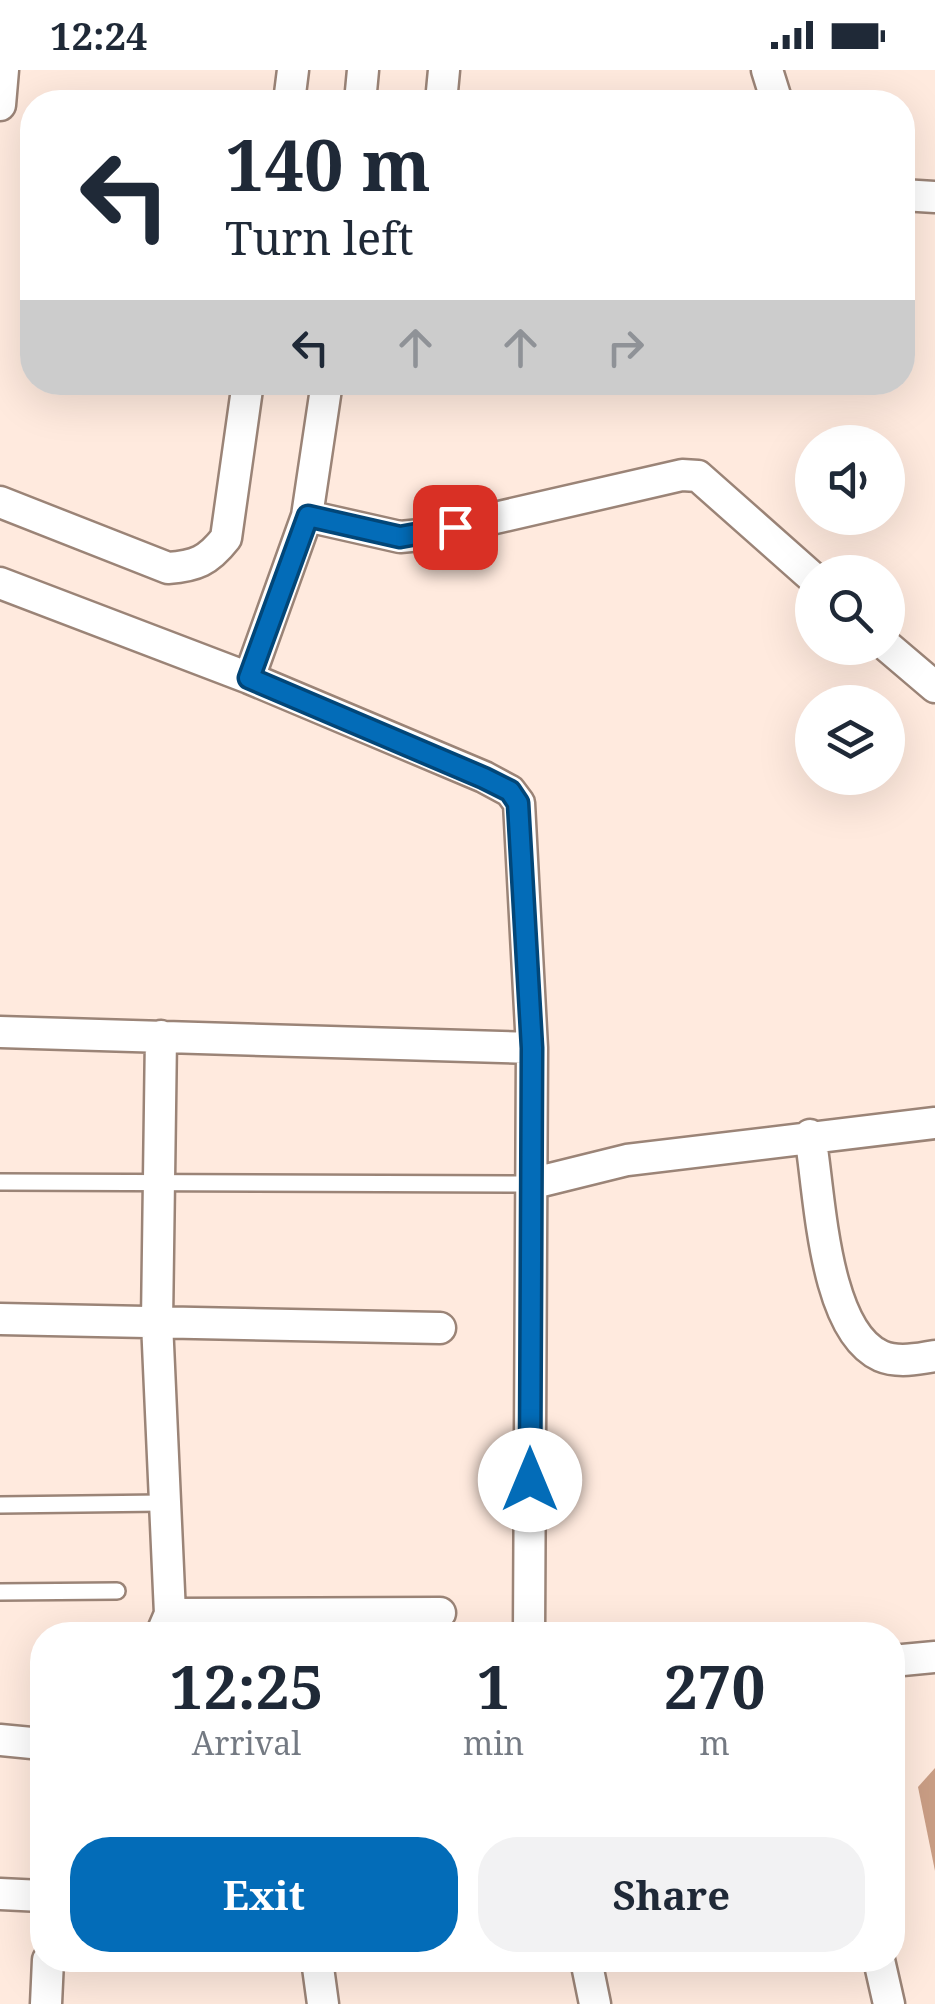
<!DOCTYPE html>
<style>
body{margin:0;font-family:"Noto Serif",serif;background:#f2f2f3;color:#1f2937;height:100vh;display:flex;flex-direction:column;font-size:38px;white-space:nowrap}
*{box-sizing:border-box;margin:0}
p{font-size:32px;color:#747a83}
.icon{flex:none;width:55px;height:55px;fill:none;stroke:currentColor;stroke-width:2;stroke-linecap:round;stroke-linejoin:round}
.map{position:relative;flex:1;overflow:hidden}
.drawer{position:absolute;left:30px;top:1552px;width:875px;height:350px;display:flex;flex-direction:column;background:#fff;border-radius:40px;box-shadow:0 10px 40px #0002}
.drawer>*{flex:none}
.guide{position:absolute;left:20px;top:20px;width:895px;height:305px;border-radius:40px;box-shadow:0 10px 40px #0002;background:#fff;color:#1f2937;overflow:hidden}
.controls{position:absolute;left:795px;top:355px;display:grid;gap:20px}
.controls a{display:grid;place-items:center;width:110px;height:110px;border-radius:50%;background:#fff;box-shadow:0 10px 40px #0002;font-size:50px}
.pin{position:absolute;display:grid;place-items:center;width:85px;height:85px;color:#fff;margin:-42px;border-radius:20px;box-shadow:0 5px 15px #0006}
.me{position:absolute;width:110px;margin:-55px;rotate:0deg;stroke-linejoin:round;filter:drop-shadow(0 0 8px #0008)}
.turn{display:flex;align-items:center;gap:35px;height:210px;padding:0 40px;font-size:45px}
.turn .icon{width:130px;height:130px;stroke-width:2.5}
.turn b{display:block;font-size:70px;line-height:85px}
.lanes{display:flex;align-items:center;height:95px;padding:0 40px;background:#0003;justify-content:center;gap:50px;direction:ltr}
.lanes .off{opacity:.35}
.eta{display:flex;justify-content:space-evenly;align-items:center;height:170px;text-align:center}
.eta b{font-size:60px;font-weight:700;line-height:70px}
.primary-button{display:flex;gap:20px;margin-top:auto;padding:20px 40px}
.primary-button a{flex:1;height:115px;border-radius:40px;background:#036cb8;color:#fff;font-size:40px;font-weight:700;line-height:115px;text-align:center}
.primary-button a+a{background:#f2f2f3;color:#1f2937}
.status{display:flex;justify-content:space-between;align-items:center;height:70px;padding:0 50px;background:#fff;direction:ltr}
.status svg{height:28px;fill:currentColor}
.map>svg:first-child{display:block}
.water{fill:#ca9e85}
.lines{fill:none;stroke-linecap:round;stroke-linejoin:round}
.lane-casing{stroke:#9b8477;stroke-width:20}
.street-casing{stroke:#9b8477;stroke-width:35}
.lane{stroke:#fff;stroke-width:15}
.street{stroke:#fff;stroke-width:30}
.route-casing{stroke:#024678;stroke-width:25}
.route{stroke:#036cb8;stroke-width:18}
</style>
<div class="status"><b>12:24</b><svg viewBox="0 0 49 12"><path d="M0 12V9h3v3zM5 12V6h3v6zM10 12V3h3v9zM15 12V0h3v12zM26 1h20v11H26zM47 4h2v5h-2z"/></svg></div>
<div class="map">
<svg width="935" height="1934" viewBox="0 0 935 1934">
<rect width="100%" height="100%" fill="#ffeade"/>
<path class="water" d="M 935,1698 L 935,1801 L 918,1717 Z"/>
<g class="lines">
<g class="lane-casing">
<path id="lane" d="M 0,1112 L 530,1114
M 0,1435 L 162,1433
M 0,1522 L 117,1521"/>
</g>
<g class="street-casing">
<path id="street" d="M 767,0 L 777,32
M 289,32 L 293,0
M 360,32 L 363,0
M 441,32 L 444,0
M 0,35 L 3,0
M 902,125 L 935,127
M 0,432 L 168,498 C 196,496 208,491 226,468 L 248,312
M 307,446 L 400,467 L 421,465 L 682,405 L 698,406 L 812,507
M 0,513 L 249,608 L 484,707 L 510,721 L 519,733 L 532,978 L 529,1565
M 888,577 L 935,617
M 249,608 L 307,446 L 327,312
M 0,962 L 532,978
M 161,966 L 157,1252 L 170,1544 L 161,1565
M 810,1065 C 820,1123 823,1260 881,1286 C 897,1293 919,1289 935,1286
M 530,1114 L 627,1090 L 935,1053
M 0,1249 L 440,1258
M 170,1544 L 440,1543
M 892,1591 L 935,1587
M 0,1670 L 42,1674
M 0,1824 L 42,1826
M 317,1890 L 323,1934
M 586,1890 L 595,1934
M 879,1890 L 889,1934
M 46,1934 L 48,1890"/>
</g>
<use href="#lane" class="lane"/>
<use href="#street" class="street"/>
</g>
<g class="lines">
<g class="route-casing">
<path id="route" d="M 455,457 L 400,467 L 308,446 L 249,608 L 484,708 L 510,721 L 518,733 L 532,978 L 530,1410"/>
</g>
<use href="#route" class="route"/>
</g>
</svg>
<div class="controls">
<a><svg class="icon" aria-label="sound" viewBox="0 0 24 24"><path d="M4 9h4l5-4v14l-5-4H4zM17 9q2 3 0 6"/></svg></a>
<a><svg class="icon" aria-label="search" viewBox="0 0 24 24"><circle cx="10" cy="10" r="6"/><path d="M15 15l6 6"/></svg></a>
<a><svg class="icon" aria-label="layers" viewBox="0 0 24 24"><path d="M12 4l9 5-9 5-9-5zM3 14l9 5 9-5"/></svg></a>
</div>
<div class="pin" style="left:455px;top:457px;background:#d93025"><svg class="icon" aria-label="arrive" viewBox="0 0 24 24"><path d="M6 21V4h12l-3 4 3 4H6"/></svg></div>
<svg class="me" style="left:530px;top:1410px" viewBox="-20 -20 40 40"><circle r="19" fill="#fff"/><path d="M0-13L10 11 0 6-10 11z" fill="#036cb8"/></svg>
<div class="guide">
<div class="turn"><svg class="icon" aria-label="left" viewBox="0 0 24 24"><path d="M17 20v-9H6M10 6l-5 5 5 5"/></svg><div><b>140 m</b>Turn left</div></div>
<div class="lanes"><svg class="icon" aria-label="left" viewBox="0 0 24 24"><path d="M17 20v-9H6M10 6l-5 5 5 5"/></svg><svg class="icon off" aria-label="ahead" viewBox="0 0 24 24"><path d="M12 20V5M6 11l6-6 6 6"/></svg><svg class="icon off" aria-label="ahead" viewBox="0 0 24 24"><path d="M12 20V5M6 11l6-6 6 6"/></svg><svg class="icon off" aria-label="right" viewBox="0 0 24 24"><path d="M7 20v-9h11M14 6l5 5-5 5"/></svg></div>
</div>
<section class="drawer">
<div class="eta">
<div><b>12:25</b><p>Arrival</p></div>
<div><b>1</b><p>min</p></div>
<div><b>270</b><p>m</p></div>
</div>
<div class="primary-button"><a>Exit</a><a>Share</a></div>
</section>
</div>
